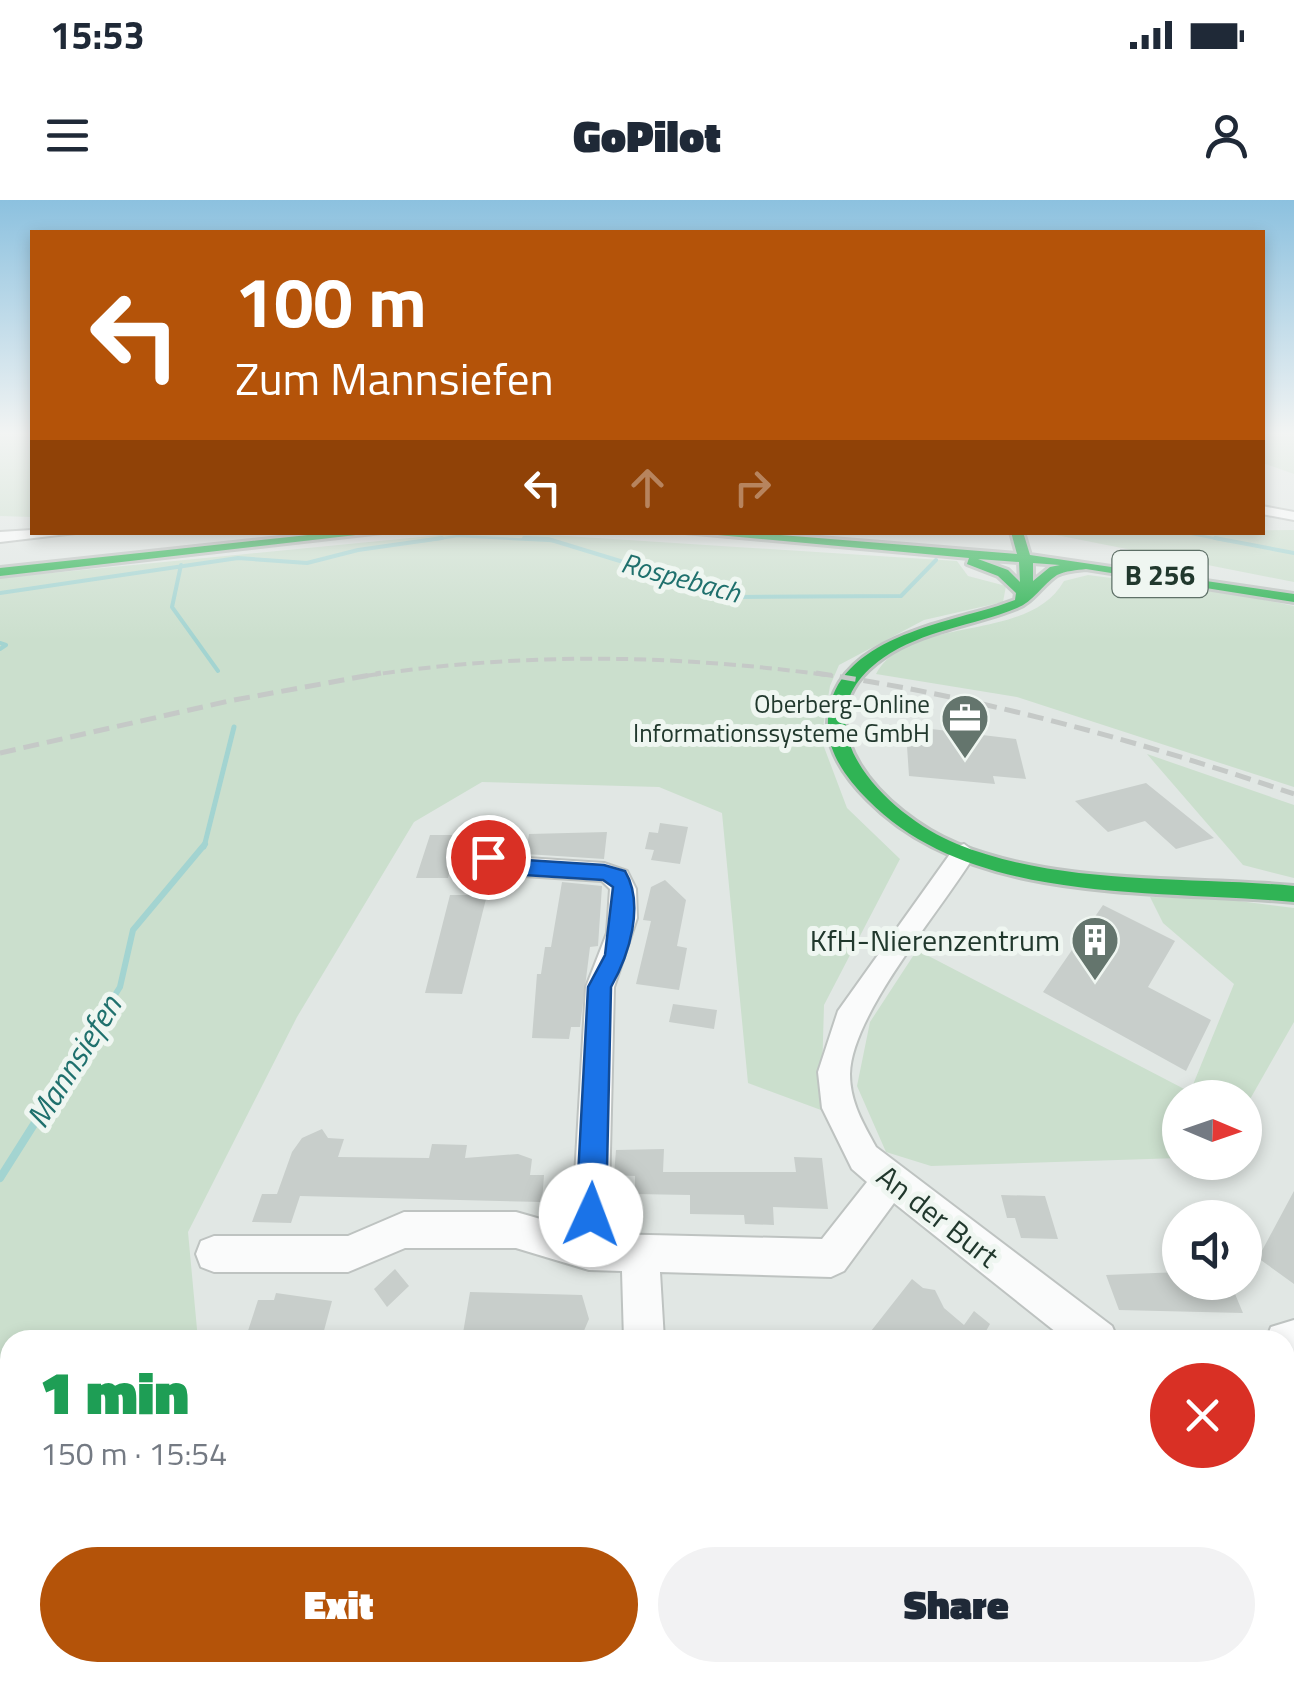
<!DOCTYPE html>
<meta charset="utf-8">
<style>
body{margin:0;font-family:"Titillium Web",sans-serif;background:#f2f2f3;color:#1f2937;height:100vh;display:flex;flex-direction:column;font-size:38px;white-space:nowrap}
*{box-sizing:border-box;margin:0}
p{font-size:32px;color:#747a83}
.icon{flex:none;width:55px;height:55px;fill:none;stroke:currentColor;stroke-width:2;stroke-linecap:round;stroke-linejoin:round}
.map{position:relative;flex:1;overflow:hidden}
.sheet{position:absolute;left:0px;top:1130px;width:1295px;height:352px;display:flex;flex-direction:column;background:#fff;border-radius:30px 30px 0 0;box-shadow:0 5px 15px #0003}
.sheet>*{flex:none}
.hud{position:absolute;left:30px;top:30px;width:1235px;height:305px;border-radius:0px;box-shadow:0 5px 15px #0003;background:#b45309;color:#fff;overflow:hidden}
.needle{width:65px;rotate:92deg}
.fabs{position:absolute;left:1162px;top:880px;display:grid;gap:20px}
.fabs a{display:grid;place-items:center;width:100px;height:100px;border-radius:50%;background:#fff;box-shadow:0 5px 15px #0003;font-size:50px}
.pin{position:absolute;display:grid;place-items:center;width:85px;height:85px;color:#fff;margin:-42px;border:5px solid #fff;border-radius:50%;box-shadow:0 2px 10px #0007}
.me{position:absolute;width:110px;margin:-55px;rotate:2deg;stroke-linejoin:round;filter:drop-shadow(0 0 8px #0008)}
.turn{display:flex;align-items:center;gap:35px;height:210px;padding:0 40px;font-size:45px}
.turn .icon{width:130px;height:130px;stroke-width:2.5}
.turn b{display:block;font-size:70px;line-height:85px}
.lanes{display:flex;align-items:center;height:95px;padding:0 40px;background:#0003;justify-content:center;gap:50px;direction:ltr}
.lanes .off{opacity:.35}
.round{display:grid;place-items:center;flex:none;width:105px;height:105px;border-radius:52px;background:#f2f2f3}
.headline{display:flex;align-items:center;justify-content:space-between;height:170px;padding:0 40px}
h1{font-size:60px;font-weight:800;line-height:75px;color:#1e9e55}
.button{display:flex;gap:20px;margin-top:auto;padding:20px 40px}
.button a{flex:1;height:115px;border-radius:60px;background:#b45309;color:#fff;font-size:40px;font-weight:800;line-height:115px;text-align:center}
.button a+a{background:#f2f2f3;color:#1f2937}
.status{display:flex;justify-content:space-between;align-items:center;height:70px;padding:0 50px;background:#fff;direction:ltr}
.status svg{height:28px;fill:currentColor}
header{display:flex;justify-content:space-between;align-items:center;height:130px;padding:0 40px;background:#fff;font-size:45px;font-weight:800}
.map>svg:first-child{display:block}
.green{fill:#cbdfcd}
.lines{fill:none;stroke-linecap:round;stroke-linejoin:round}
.stream-far4{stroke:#a3d4d1;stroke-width:2.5}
.stream-far3{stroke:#a3d4d1;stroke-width:4}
.stream-far2{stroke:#a3d4d1;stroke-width:5}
.stream-far1{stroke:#a3d4d1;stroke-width:6}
.stream{stroke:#a3d4d1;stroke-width:8}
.building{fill:#c8cecb}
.street-casing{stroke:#bec3c1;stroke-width:4}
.fast-casing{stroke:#bec4c1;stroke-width:6}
.street{fill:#fafbfb;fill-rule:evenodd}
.fast{fill:#30b455;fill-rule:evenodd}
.rail-far1{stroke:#c5c9c7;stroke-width:4;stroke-dasharray:12 6;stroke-linecap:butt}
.rail{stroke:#c5c9c7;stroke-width:5;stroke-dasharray:16 8;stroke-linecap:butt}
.route{fill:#1a73e8;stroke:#114b97;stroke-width:2.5}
.labels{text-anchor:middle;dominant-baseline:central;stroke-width:10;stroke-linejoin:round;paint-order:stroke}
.far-poi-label{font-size:25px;fill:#21382d;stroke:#eff6f1;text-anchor:end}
.shield{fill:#eff6f1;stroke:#5f7168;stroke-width:2.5}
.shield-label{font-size:28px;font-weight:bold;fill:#21382d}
.far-water-label{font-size:28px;font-style:italic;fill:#1f706d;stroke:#eff6f1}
.poi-label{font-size:30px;fill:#21382d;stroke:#eff6f1;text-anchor:end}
.street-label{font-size:30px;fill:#21382d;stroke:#eff6f1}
.water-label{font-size:32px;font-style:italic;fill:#1f706d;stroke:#eff6f1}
</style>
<div class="status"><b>15:53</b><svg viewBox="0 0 49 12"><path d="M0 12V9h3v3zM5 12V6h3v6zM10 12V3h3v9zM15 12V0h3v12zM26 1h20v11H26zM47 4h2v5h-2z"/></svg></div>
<header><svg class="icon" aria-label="menu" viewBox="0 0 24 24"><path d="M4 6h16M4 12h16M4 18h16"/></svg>GoPilot<svg class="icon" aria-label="person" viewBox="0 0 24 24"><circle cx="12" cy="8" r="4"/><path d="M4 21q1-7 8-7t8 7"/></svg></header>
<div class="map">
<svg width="1294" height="1481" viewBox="0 0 1294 1481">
<rect width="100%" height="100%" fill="#e1e7e4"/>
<path class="green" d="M 0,233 L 32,233 L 32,317 L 0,316 Z
M 1264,233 L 1294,233 L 1294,274 L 1263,263 Z
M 1294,330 L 1294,382 L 1046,333 Z
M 504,332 L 957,361 L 968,376 L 1006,386 L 1003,402 L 924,420 L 839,465 L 830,486 L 821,539 L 847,608 L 900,659 L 824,805 L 821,910 L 748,883 L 722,613 L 659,587 L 482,582 L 414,622 L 297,817 L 188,1032 L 198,1140 L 10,1140 L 10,1472 L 820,1472 L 828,1481 L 0,1481 L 0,378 L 461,333 Z
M 1088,375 L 1235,394 L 1294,406 L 1294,587 L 1017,497 L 876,474 C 910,413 1028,445 1064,381 Z
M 1147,554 L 1294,605 L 1294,678 L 1243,665 Z
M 1150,697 L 1223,699 L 1294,708 L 1294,822 L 1245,908 L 1245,898 L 1180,898 L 1180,958 L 931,966 L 886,952 L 857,886 L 870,822 L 917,750 L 1190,892 L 1234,784 L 1163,723 Z"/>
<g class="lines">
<path class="stream-far4" d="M 1182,332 L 1228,341
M 424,341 L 458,336 L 553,341"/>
<path class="stream-far3" d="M 524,338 L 548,339 L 738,397 L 901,396 L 936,360
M 1215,338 L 1294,353
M 181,365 L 172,407 L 218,471
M 0,393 L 238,358 L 307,363 L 358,350 L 442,338
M 0,443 L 6,445 L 0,449"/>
<path class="stream-far2" d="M 204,647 L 234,527"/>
<path class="stream-far1" d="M 72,863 L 120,787 L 133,730 L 205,644"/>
<path class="stream" d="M 0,978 L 74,861"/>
</g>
<path class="building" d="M 889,524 L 1016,539 L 1026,579 L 993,576 L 995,584 L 909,576 L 907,546 L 891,545 Z
M 1146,583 L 1214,638 L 1176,649 L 1145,621 L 1108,632 L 1075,601 Z
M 660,623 L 688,627 L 680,664 L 651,660 L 654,650 L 645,649 L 649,632 L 658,633 Z
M 607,632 L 604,659 L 526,654 L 529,634 Z
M 430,635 L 459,635 L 448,678 L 416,678 Z
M 665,680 L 686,700 L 677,746 L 687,748 L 679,790 L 636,784 L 651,721 L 643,720 L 651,687 Z
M 562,682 L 602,686 L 598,746 L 590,747 L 580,827 L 571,827 L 569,839 L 532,838 L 537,774 L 541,774 L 545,747 L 551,747 Z
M 450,695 L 487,695 L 462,794 L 425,793 Z
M 1103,705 L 1175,741 L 1148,787 L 1211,820 L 1186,871 L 1043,792 Z
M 673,804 L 717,810 L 714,829 L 669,822 Z
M 322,929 L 328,938 L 344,939 L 338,957 L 429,958 L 432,944 L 467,945 L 465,958 L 518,954 L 532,959 L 530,975 L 544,975 L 542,1002 L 300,996 L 291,1023 L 252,1022 L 262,994 L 277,994 L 292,952 L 302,938 Z
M 664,949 L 663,972 L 796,972 L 794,957 L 822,958 L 828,1009 L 773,1007 L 774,1025 L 745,1024 L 744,1015 L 690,1014 L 690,995 L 635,994 L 635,976 L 614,975 L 616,950 Z
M 1294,991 L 1294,1084 L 1258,1058 Z
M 1001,995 L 1045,996 L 1058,1039 L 1021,1038 L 1015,1018 L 1007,1018 Z
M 395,1069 L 409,1086 L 387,1107 L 374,1089 Z
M 1180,1072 L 1180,1082 L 1230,1082 L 1243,1113 L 1119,1110 L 1106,1075 Z
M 912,1079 L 923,1088 L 935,1090 L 944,1108 L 964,1125 L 974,1111 L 990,1124 L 981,1140 L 864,1140 Z
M 470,1092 L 582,1095 L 589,1119 L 580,1140 L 462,1139 Z
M 276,1093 L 332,1101 L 322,1138 L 245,1140 L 258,1100 L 274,1100 Z"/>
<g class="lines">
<g class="street-casing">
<path id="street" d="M 1262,306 L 1294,312 L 1294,320 L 1262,314 Z
M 32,330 L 32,332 L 84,332 L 0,342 L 0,332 Z
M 964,644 L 976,653 C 943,708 851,814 850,874 C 850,902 863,923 876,947 L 1112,1126 L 1118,1140 L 1066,1140 L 894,1003 L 844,1071 L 831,1077 L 660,1072 L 664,1140 L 624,1140 L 622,1071 L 589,1070 L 516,1048 L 405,1048 L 348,1072 L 214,1072 L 201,1067 L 196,1054 L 201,1041 L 214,1036 L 348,1036 L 404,1012 L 516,1012 L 572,1028 L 586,787 L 607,733 L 610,689 L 602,681 L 507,675 L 479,663 L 476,657 L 488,648 L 511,657 L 604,663 L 627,671 L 636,689 L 637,718 L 614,787 L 608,1034 L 822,1039 L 867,982 L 852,969 L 822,908 L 818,872 L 838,811 L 955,647 Z
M 1294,1120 L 1294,1160 L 1285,1161 L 1285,1140 L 1266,1140 L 1271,1127 Z
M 826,1472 L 879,1472 L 883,1481 L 830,1481 Z"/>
</g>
<g class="fast-casing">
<path id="fast" d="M 336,332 L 382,332 L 0,376 L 0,368 Z
M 685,332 L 745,332 L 1017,354 L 1011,332 L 1023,332 L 1030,355 L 1294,394 L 1294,402 L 1086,369 C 1077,370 1065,371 1057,375 C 1042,385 1033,402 1017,408 C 973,426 923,430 883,458 C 791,522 888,616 957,644 C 1061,686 1184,676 1294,686 L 1294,702 C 1157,689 972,706 868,600 C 849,581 830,557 828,529 C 824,442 937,425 998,406 L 1015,400 L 1016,393 L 998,376 L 967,364 L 969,358 ZM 978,359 L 1019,362 L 1020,382 L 1008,370 ZM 1033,363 L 1060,365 L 1050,367 L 1033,381 Z"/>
</g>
<use href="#street" class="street"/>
<use href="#fast" class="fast"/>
<path class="rail-far1" d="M 365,476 C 521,452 677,454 833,476"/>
<path class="rail" d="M 816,473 C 980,497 1137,540 1294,594
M 0,553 L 229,501 L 381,473"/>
</g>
<linearGradient id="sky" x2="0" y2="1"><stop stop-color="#8cc1df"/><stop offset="0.53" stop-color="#f2f4f3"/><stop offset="1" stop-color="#f2f4f3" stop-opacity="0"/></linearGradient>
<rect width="1294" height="440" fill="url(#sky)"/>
<path class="route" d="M 488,650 L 510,659 L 604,665 L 625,671 C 645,705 629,755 611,787 L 606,1015 L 601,1026 L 591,1030 L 580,1026 L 576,1015 L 588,787 L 605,755 L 613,687 L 603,680 L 507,674 L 477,657 Z"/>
<defs>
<g id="office-pin" transform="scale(2.5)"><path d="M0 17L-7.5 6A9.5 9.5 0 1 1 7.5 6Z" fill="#64756d" stroke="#eff6f1"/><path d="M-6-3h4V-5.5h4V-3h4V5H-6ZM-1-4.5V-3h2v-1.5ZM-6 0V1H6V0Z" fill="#fff"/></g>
<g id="building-pin" transform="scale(2.5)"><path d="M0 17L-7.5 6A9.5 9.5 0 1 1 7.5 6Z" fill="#64756d" stroke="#eff6f1"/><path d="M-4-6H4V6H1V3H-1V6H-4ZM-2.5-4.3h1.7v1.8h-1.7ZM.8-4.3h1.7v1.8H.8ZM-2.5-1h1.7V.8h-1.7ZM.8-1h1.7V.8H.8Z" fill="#fff"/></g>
</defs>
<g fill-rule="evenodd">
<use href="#office-pin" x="965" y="518"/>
<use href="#building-pin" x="1095" y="740"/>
</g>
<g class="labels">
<g class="far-poi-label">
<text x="930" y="504">Oberberg-Online<tspan x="930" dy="29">Informationssysteme GmbH</tspan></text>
</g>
<rect class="shield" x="1112.5" y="351" width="95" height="46" rx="8"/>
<g class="shield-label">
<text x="1160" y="374">B 256</text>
</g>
<g class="far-water-label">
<text transform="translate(681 377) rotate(15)">Rospebach</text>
</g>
<g class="poi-label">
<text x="1060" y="740">KfH-Nierenzentrum</text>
</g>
<g class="street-label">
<text transform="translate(938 1016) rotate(38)">An der Burt</text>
</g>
<g class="water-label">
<text transform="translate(73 861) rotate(-58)">Mannsiefen</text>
</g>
</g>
</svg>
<div class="fabs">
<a><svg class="needle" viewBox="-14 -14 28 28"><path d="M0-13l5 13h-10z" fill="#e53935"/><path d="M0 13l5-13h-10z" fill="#747a83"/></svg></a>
<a><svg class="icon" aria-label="sound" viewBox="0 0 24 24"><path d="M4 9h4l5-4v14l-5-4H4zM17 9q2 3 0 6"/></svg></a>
</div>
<div class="pin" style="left:488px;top:657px;background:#d93025"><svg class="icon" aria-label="arrive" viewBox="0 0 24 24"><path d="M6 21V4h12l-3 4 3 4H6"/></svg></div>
<svg class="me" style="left:591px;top:1015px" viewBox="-20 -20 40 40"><circle r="19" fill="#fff"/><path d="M0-13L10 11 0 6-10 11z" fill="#1a73e8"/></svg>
<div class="hud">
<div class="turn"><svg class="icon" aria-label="left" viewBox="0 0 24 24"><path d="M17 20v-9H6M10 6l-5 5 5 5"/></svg><div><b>100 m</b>Zum Mannsiefen</div></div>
<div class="lanes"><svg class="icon" aria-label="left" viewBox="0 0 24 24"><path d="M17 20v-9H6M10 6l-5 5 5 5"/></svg><svg class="icon off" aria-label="ahead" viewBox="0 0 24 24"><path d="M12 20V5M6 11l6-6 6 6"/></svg><svg class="icon off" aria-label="right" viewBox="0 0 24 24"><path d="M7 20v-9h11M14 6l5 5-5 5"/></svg></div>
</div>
<section class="sheet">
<div class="headline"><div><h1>1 min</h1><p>150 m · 15:54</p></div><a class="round" style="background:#d93025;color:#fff"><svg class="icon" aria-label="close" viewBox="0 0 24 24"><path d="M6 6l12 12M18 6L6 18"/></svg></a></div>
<div class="button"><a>Exit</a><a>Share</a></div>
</section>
</div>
